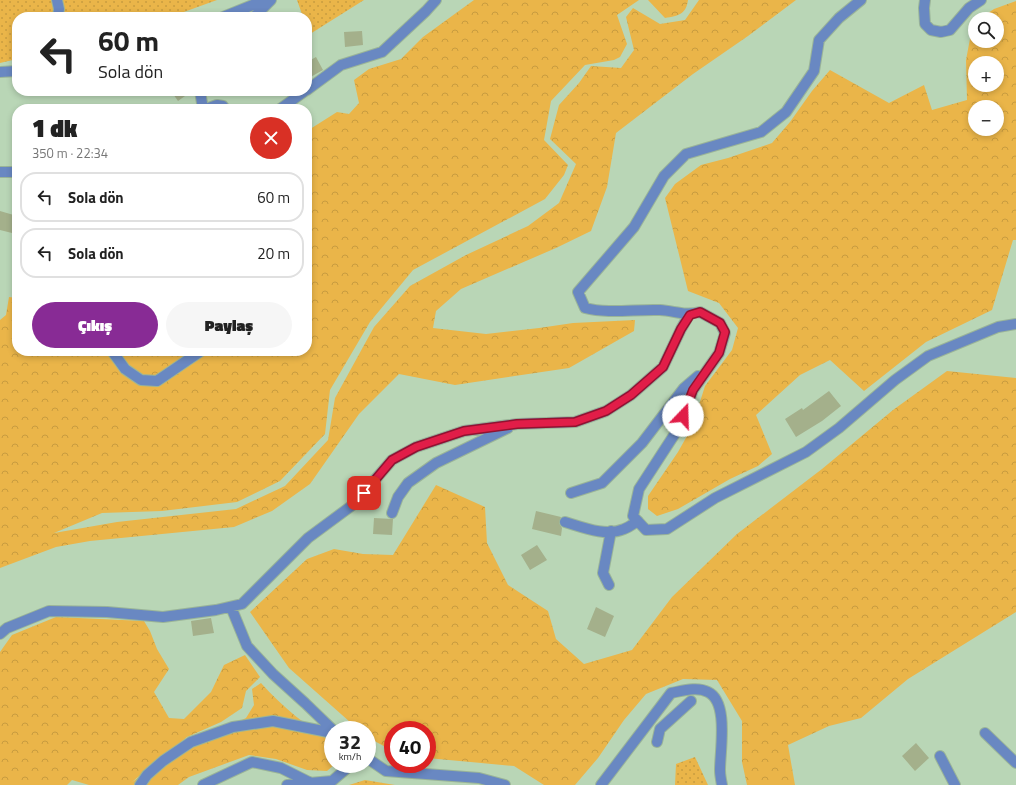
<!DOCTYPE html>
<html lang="tr">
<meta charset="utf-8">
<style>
body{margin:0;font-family:"Titillium Web",sans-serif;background:#f6f6f6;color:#222;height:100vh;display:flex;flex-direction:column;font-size:15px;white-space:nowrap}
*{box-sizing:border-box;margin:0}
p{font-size:13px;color:#767676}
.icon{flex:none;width:22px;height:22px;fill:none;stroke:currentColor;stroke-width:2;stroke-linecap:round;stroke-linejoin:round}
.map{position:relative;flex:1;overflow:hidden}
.sheet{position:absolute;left:12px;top:104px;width:300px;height:252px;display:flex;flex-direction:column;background:#fff;border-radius:16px;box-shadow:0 2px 6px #0003}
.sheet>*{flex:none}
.guide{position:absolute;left:12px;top:12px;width:300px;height:84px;border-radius:16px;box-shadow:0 2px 6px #0003;background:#fff;color:#222;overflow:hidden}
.buttons{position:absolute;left:968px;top:12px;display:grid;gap:8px}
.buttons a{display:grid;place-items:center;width:36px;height:36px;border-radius:50%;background:#fff;box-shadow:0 2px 6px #0003;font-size:20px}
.speed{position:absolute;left:324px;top:721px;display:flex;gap:8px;font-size:20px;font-weight:700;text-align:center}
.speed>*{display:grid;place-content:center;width:52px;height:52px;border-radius:50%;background:#fff;box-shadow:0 2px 6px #0003;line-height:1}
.speed small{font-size:10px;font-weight:400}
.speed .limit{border:6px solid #d22;background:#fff;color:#111}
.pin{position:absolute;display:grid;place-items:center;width:34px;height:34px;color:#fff;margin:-17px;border-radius:8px;box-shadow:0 2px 6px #0006}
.me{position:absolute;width:44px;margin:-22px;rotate:21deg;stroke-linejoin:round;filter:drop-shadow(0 0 3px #0008)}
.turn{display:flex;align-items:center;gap:14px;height:84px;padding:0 20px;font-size:18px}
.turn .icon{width:52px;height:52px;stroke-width:2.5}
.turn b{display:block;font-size:28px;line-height:34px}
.round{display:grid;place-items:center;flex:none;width:42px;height:42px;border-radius:21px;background:#f6f6f6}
.summary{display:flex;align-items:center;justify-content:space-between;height:68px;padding:0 20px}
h1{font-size:24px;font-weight:800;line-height:30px}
.button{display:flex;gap:8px;margin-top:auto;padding:8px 20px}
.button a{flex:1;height:46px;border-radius:24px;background:#882b95;color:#fff;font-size:16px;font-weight:800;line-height:46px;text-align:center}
.button a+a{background:#f6f6f6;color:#222}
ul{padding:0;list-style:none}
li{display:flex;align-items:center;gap:12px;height:50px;margin:0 8px 6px;padding:0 12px;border:2px solid #e0e0e0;border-radius:16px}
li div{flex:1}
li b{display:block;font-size:15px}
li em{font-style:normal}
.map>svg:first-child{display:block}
.forest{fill:url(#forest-crowns);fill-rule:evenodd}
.garden{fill:url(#garden-dots)}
.building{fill:#a4b08b}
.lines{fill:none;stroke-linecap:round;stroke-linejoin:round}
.minor-casing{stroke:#9ab498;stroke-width:12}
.minor{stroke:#6988c2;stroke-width:10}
.route-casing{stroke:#92132f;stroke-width:10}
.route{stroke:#e11d48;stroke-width:7}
</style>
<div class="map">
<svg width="1016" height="785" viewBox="0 0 1016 785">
<defs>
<pattern id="forest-crowns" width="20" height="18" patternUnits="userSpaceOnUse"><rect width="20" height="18" fill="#eab549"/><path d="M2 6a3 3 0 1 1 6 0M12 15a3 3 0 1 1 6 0" fill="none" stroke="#c89c3f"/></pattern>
<pattern id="garden-dots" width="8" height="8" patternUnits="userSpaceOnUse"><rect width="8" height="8" fill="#eab549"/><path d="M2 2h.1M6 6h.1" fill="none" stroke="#c89c3f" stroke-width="1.8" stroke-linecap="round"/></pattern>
</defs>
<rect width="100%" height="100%" fill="#b9d6b6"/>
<path class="forest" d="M 474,0 L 639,0 L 617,15 L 627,44 L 620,57 L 614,60 L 585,65 L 551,101 L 544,140 L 568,165 L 564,175 L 545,199 L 413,270 L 370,322 L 330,390 L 325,434 L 280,481 L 237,502 L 162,511 L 102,513 L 54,533 L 117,522 L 236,509 L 285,486 L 328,440 L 335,398 L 374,327 L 410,286 L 466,255 L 528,226 L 559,203 L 576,164 L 550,139 L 559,105 L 579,83 L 591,66 L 621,68 L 634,50 L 626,17 L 633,8 L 660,24 L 685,20 L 699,0 L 796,0 L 748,36 L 693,74 L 616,133 L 607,187 L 591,231 L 556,248 L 461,289 L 436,311 L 433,328 L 486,334 L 539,328 L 573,323 L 635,320 L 634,331 L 569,368 L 455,385 L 399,374 L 359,414 L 310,484 L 272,511 L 234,527 L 90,541 L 56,547 L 0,568 L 0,320 L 6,315 L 9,297 L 17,298 L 17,351 L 307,351 L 307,131 L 337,112 L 349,114 L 359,103 L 354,80 L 369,69 L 401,59 L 423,37 Z
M 648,0 L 688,0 C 686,14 679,16 665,18 Z
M 1016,1 L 1016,240 L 1013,240 L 992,310 L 926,342 L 864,391 L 830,360 L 800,375 L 756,415 L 772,454 L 758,466 L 730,479 L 678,509 L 657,516 L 648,509 L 648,496 L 678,452 L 692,427 L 705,386 L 732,350 L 738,328 L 719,303 L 688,291 L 665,198 L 675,184 L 701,165 L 728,158 L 772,143 L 790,122 L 812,91 L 830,70 L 889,103 L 924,85 L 932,110 L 967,100 L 966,60 L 973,23 L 975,22 L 975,41 L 997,41 L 997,19 L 979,19 L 994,9 ZM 975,63 L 997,63 L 997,85 L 975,85 ZM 975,107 L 997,107 L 997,129 L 975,129 Z
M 947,371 L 1016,378 L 1016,612 L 908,679 L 861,718 L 829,726 L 788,745 L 795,785 L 747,785 L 742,762 L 742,721 L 717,680 L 683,679 L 646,694 L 624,720 L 598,758 L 575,785 L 544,785 L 514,766 L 427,758 L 427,730 L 393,730 L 393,751 L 367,737 L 367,730 L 359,730 L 289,668 L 250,612 L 307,559 L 334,549 L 363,554 L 393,555 L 436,485 L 485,507 L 487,543 L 508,585 L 548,611 L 556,639 L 584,664 L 632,650 L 672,597 L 737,534 L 822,469 L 893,410 Z
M 56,617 L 144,621 L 150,631 L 157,649 L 169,669 L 154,692 L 169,718 L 184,719 L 211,692 L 224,665 L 245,655 L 260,677 L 246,691 L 242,708 L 221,722 L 187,737 L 132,782 L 189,746 L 246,718 L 254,705 L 252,689 L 261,683 C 282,707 307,726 333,743 L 333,764 L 335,764 L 327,771 L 307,770 L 276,759 L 249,755 L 189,777 L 178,785 L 89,785 L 72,780 L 67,785 L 0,785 L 0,652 L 12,635 Z"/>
<path class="garden" d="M 0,0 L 217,0 L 170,17 L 17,17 L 17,59 L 0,63 Z
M 297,0 L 364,0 L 310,34 L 307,27 L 307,17 L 303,17 Z
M 695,757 L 708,785 L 675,785 L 676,764 Z
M 365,780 L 395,785 L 397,785 L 349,785 Z"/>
<path class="building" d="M 362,31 L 363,45 L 345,47 L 344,32 Z
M 316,57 L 323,70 L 307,79 L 307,62 Z
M 171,91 L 192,91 L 178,101 Z
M 0,211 L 17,216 L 12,233 L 0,230 Z
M 829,391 L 841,406 L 822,421 L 796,437 L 785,419 L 802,408 L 803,410 Z
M 536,511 L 561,517 L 559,523 L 562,528 L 561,536 L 532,529 Z
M 374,518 L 393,519 L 392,535 L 373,534 Z
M 537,545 L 547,560 L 530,570 L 521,555 Z
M 596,607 L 614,616 L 605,637 L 587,629 Z
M 211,618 L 214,633 L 193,636 L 191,621 Z
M 916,743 L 929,758 L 915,771 L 902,756 Z"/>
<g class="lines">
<g class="minor-casing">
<path id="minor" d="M 57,0 L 59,9 L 58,17
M 861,0 L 839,18 L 819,40 L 814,71 L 786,112 L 761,132 L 686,154 L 664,176 L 634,227 L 578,292 L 585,308 C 609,314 635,309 660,310 C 675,311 685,316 700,312 L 720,323 L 725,333 L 719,353 L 693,390 L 678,429 L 639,489 L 633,516 L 646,530 L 667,529 L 715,498 L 806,452 L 839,428 L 895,380 L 928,356 L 998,327 L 1016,324
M 925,0 L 924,8 L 925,24 L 931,30 L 941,32 L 950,30 L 969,8 L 981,0
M 223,17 L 265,0
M 254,17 L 271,0
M 0,72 L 17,71
M 307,90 L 341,65 L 382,52 L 426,11 L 436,0
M 200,91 L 203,109
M 206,109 L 217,105 L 223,106 L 225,109
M 280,109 L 305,91
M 0,172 L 17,172
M 112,351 L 125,369 L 141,380 L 157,381 L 201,351
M 571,493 L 602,483 L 642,443 L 684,388 L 698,376
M 392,513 L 398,497 L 408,483 L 436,463 L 508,428
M 565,522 C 582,527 606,537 624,529 C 629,527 633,524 638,521
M 609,585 L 603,573 L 611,531
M 231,607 L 247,646 L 273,674 L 305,703 L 333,730
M 0,634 L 7,628 L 49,611 L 107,612 L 163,617 L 216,610 L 242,604 L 308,538 L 354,504 L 392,460 L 416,447 L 464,431 L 517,424 L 575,422 L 606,411 L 631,395 L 663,367 L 681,329 L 689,315
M 985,733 L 1016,763
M 657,742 L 660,729 L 691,701
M 940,756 L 955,785
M 367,758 L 386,771 L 479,778 L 505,785
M 140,785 L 147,775 L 163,761 L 191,742 L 233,727 L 273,721 L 333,733
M 203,785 L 252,762 L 281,768 L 311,783
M 287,785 L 332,781 L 352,764
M 601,785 L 671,693 C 682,691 697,686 708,692 C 729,702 720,750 720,770 C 720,775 721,780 722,785"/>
</g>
<use href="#minor" class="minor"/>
</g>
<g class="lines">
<g class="route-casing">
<path id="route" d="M 364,493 L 392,460 L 416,447 L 464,431 L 517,424 L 575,422 L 606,411 L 631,395 L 663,367 L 681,329 L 690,315 L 700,312 L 720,323 L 725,332 L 719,353 L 693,390 L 683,416"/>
</g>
<use href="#route" class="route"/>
</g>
</svg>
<div class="buttons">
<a><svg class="icon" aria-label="search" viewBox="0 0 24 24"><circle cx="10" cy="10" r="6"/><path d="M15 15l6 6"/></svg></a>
<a>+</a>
<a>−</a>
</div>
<div class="speed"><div>32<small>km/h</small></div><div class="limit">40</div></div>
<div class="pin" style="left:364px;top:493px;background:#d93025"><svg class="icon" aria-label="arrive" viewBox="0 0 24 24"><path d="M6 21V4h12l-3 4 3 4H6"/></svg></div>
<svg class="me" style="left:683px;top:416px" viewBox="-20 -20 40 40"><circle r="19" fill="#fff"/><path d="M0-13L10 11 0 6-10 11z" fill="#e11d48"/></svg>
<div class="guide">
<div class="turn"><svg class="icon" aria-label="left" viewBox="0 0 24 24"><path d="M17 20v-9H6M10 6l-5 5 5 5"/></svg><div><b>60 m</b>Sola dön</div></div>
</div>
<section class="sheet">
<div class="summary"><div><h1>1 dk</h1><p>350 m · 22:34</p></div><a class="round" style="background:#d93025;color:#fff"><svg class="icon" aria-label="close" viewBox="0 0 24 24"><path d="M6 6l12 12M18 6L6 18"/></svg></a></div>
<ul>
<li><svg class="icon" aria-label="left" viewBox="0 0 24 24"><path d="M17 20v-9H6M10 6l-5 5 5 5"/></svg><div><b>Sola dön</b></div><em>60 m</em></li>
<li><svg class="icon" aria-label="left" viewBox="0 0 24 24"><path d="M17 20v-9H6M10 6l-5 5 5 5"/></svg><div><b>Sola dön</b></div><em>20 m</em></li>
</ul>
<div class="button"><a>Çıkış</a><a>Paylaş</a></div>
</section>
</div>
